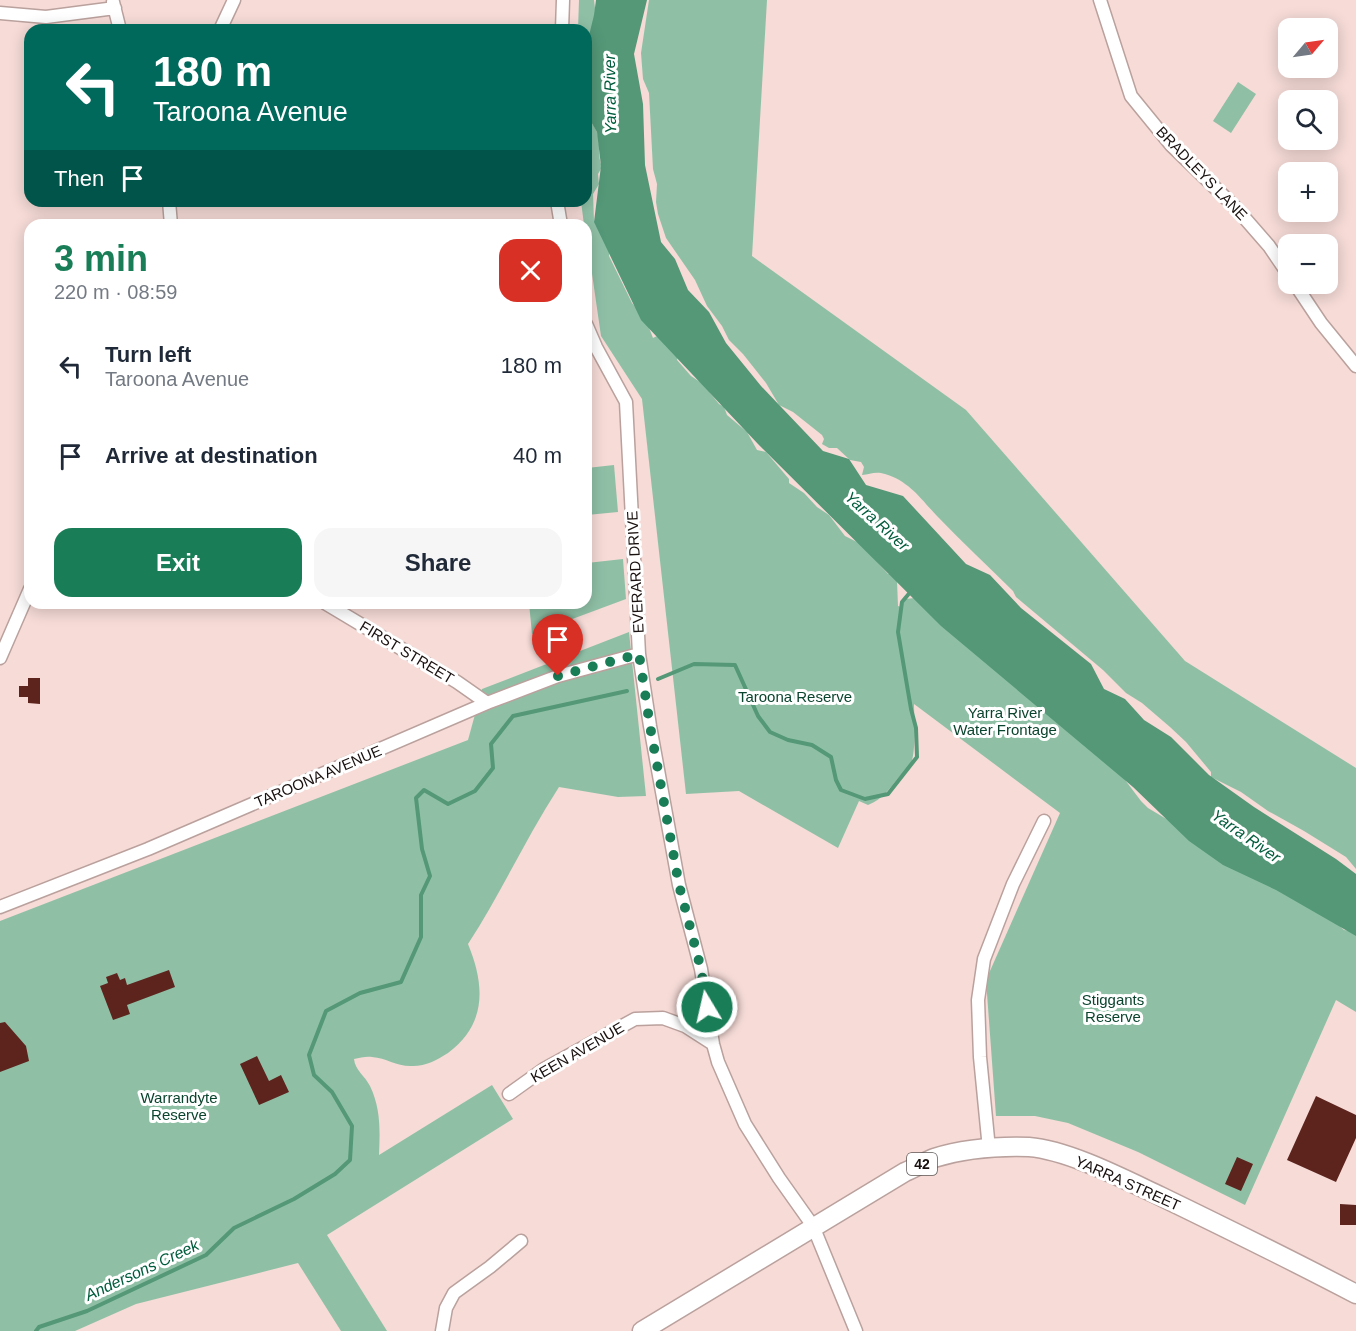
<!DOCTYPE html>
<meta charset="utf-8">
<style>
body{margin:0;font-family:Arial,sans-serif;background:#f6f6f7;color:#1f2937;height:100vh;display:flex;flex-direction:column;font-size:22px;white-space:nowrap}
*{box-sizing:border-box;margin:0}
p{font-size:20px;color:#747a83}
.icon{flex:none;width:33px;height:33px;fill:none;stroke:currentColor;stroke-width:2;stroke-linecap:round;stroke-linejoin:round}
.map{position:relative;flex:1;overflow:hidden}
.drawer{position:absolute;left:24px;top:219px;width:568px;height:390px;display:flex;flex-direction:column;background:#fff;border-radius:18px;box-shadow:0 3px 15px #0003}
.drawer>*{flex:none}
.top-card{position:absolute;left:24px;top:24px;width:568px;height:183px;border-radius:18px;box-shadow:0 3px 15px #0003;background:#00695c;color:#fff;overflow:hidden}
.needle{width:39px;rotate:61deg}
.fabs{position:absolute;left:1278px;top:18px;display:grid;gap:12px}
.fabs a{display:grid;place-items:center;width:60px;height:60px;border-radius:12px;background:#fff;box-shadow:0 3px 15px #0003;font-size:30px}
.pin{position:absolute;display:grid;place-items:center;width:51px;height:51px;color:#fff;margin:-62px -26px;border-radius:50% 50% 50% 0;rotate:-45deg;box-shadow:0 0 6px #0007}
.pin .icon{rotate:45deg}
.me{position:absolute;width:66px;margin:-33px;rotate:351deg;stroke-linejoin:round;filter:drop-shadow(0 0 4px #0008)}
.turn{display:flex;align-items:center;gap:21px;height:126px;padding:0 30px;font-size:27px}
.turn .icon{width:78px;height:78px;stroke-width:2.5}
.turn b{display:block;font-size:42px;line-height:51px}
.then{display:flex;align-items:center;height:57px;padding:0 30px;background:#0003;gap:12px;font-size:22px}
.round{display:grid;place-items:center;flex:none;width:63px;height:63px;border-radius:18px;background:#f6f6f7}
.summary{display:flex;align-items:center;justify-content:space-between;height:102px;padding:0 30px}
h1{font-size:36px;font-weight:700;line-height:45px;color:#197e57}
.button{display:flex;gap:12px;margin-top:auto;padding:12px 30px}
.button a{flex:1;height:69px;border-radius:18px;background:#197e57;color:#fff;font-size:24px;font-weight:700;line-height:69px;text-align:center}
.button a+a{background:#f6f6f7;color:#1f2937}
ul{padding:0;list-style:none}
li{display:flex;align-items:center;gap:18px;height:90px;padding:0 30px}
li div{flex:1}
li b{display:block;font-size:22px}
li em{font-style:normal}
.map>svg:first-child{display:block}
.green{fill:#8fc0a6}
.water{fill:#549878}
.lines{fill:none;stroke-linecap:round;stroke-linejoin:round}
.stream{stroke:#549878;stroke-width:4}
.building{fill:#5d241e}
.street-casing{stroke:#baa19d;stroke-width:15}
.primary-casing{stroke:#baa19d;stroke-width:21}
.street{stroke:#fff;stroke-width:12}
.primary{stroke:#fff;stroke-width:18}
.route{stroke:#197e57;stroke-width:10;stroke-dasharray:0 18}
.labels{text-anchor:middle;dominant-baseline:central;stroke-width:6;stroke-linejoin:round;paint-order:stroke}
.shield{fill:#fff;stroke:#5e5857;stroke-width:1.5}
.shield-label{font-size:14px;font-weight:bold;fill:#19110f}
.street-label{font-size:15px;fill:#19110f;stroke:#fff}
.park-label{font-size:15px;fill:#0b442e;stroke:#fff}
.water-label{font-size:16px;font-style:italic;fill:#005c3c;stroke:#fff}
</style>
<div class="map">
<svg width="1356" height="1331" viewBox="0 0 1356 1331">
<rect width="100%" height="100%" fill="#f6dbd7"/>
<path class="green" d="M 579,0 L 594,0 L 595,8 L 599,17 L 587,59 L 586,30 L 578,30 Z
M 649,0 L 767,0 L 752,256 L 966,410 L 1185,661 L 1356,768 L 1356,869 L 1346,857 L 1304,831 L 1268,811 L 1241,792 L 1211,777 L 1211,772 L 1186,742 L 1170,727 L 1142,703 L 1126,693 L 1103,670 L 1016,597 L 1013,591 C 988,566 962,542 937,516 C 921,499 909,481 885,474 C 876,471 870,474 862,475 L 864,467 L 861,462 L 850,460 L 837,448 L 829,448 L 822,444 L 824,439 L 822,435 L 793,412 L 779,405 L 766,383 L 743,354 L 729,340 L 722,326 L 707,306 L 695,280 L 666,238 L 658,214 L 656,202 L 657,184 L 653,169 L 649,93 L 643,79 L 641,53 Z
M 1238,82 L 1256,94 L 1231,133 L 1213,121 Z
M 587,115 C 589,120 595,127 597,132 C 601,144 597,156 602,167 L 598,174 L 599,184 L 593,194 L 594,221 L 609,241 L 609,256 L 632,303 L 646,320 L 653,338 L 657,336 L 678,356 L 677,360 L 691,376 L 703,384 L 719,404 L 724,407 L 727,415 L 747,432 L 757,450 L 766,452 L 789,479 L 789,483 L 804,493 L 817,507 L 829,515 L 845,536 L 861,544 L 888,574 L 893,574 L 897,581 L 898,606 L 901,607 L 906,599 L 914,598 L 1119,772 L 1141,801 L 1148,808 L 1327,915 L 1344,930 L 1356,932 L 1356,1012 L 1336,1000 L 1245,1205 L 1138,1152 L 1068,1123 L 1035,1116 L 996,1116 L 986,980 L 1060,813 L 914,704 C 914,716 917,757 909,768 C 907,771 902,773 899,777 C 890,788 883,799 868,805 L 859,801 L 838,848 L 739,791 L 686,794 L 642,399 L 601,336 L 587,239 L 586,225 L 584,225 L 581,201 L 586,201 Z
M 614,465 L 618,512 L 587,515 L 587,468 Z
M 623,559 L 626,599 L 532,634 L 529,603 L 586,603 L 587,563 Z
M 629,632 L 646,796 L 618,797 L 559,787 C 526,838 501,893 468,944 C 485,985 487,1024 448,1053 C 437,1060 426,1066 413,1066 C 397,1067 387,1058 372,1057 C 366,1056 360,1058 354,1059 C 355,1070 365,1076 370,1086 C 381,1109 380,1131 379,1155 L 492,1085 L 513,1119 L 327,1235 L 387,1331 L 341,1331 L 298,1263 L 136,1304 L 75,1331 L 0,1331 L 0,921 L 468,740 L 482,689 Z"/>
<path class="water" d="M 596,0 L 647,0 L 634,54 L 643,104 L 645,165 L 661,242 L 675,259 L 688,290 L 709,312 L 726,343 L 761,386 L 823,451 L 849,459 L 866,485 L 903,496 L 966,564 L 990,575 L 1021,608 L 1091,664 L 1104,689 L 1125,699 L 1144,720 L 1171,737 L 1209,775 L 1254,807 L 1336,859 L 1356,874 L 1356,936 L 1276,890 L 1223,865 L 1189,841 L 1133,787 L 941,626 L 758,444 L 641,320 L 594,222 L 601,166 L 597,132 L 587,115 L 586,48 L 594,15 Z"/>
<g class="lines">
<path class="stream" d="M 658,679 L 694,664 L 735,665 L 758,716 L 770,732 L 788,740 L 812,745 L 831,757 L 836,780 L 841,790 L 865,799 L 888,794 L 917,757 L 916,728 L 911,709 L 898,632 L 902,602 L 912,590
M 36,1331 L 39,1327 L 87,1311 L 206,1255 L 234,1228 L 294,1199 L 335,1174 L 350,1160 L 352,1126 L 332,1092 L 314,1075 L 309,1055 L 326,1011 L 360,993 L 401,982 L 421,937 L 421,895 L 430,876 L 422,849 L 416,798 L 424,790 L 448,804 L 475,791 L 493,768 L 491,744 L 513,716 L 627,691"/>
</g>
<path class="building" d="M 28,678 L 40,678 L 40,704 L 28,703 L 28,697 L 19,697 L 19,686 L 28,686 Z
M 169,970 L 175,987 L 127,1005 L 130,1014 L 113,1020 L 100,986 L 108,983 L 106,977 L 117,973 L 120,980 L 125,978 L 127,985 Z
M 5,1022 L 26,1046 L 29,1061 L 0,1072 L 0,1023 Z
M 257,1056 L 269,1081 L 281,1075 L 289,1092 L 259,1105 L 240,1064 Z
M 1316,1096 L 1356,1115 L 1356,1138 L 1336,1182 L 1287,1160 Z
M 1237,1157 L 1253,1164 L 1241,1191 L 1225,1184 Z
M 1340,1204 L 1356,1205 L 1356,1225 L 1340,1225 Z"/>
<g class="lines">
<g class="street-casing">
<path id="street" d="M 1100,0 L 1131,96 L 1171,145 L 1235,207 L 1269,246 L 1288,274
M 113,2 L 120,30
M 0,13 L 46,17 L 115,8
M 220,30 L 234,0
M 562,30 L 563,0
M 169,201 L 171,225
M 557,201 L 561,225
M 1295,284 L 1321,323 L 1356,366
M 586,324 L 596,347 L 626,402 L 639,654 L 650,726 L 679,885 L 701,969 L 713,1044 L 718,1062 L 745,1124 L 779,1178 L 813,1226 L 856,1331
M 325,603 L 457,682 L 487,703
M 0,658 L 30,589
M 0,907 L 148,849 L 487,703 L 558,676 L 639,654
M 509,1094 L 544,1069 L 635,1019 L 663,1018 L 685,1026 L 713,1044
M 989,1149 L 980,1057 L 978,1000 L 984,959 L 1013,884 L 1044,821
M 442,1331 L 446,1308 L 454,1293 L 490,1267 L 521,1241"/>
</g>
<g class="primary-casing">
<path id="primary" d="M 642,1331 L 905,1172 C 915,1168 924,1162 934,1158 C 963,1149 998,1146 1029,1147 C 1068,1150 1124,1179 1160,1196 C 1226,1228 1291,1260 1356,1294"/>
</g>
<use href="#street" class="street"/>
<use href="#primary" class="primary"/>
</g>
<g class="lines">
<path class="route" d="M 558,676 L 639,654 L 650,726 L 679,885 L 701,969 L 707,1007"/>
</g>
<g class="labels">
<rect class="shield" x="907" y="1153" width="30" height="22" rx="4.5"/>
<g class="shield-label">
<text x="922" y="1164">42</text>
</g>
<g class="street-label">
<text transform="translate(1202 173) rotate(46)">BRADLEYS LANE</text>
<text transform="translate(635 572) rotate(-93)">EVERARD DRIVE</text>
<text transform="translate(407 652) rotate(31)">FIRST STREET</text>
<text transform="translate(318 776) rotate(-23)">TAROONA AVENUE</text>
<text transform="translate(577 1052) rotate(-30)">KEEN AVENUE</text>
<text transform="translate(1128 1183) rotate(24)">YARRA STREET</text>
</g>
<g class="park-label">
<text x="795" y="696">Taroona Reserve</text>
<text x="1005" y="712">Yarra River<tspan x="1005" dy="17">Water Frontage</tspan></text>
<text x="1113" y="999">Stiggants<tspan x="1113" dy="17">Reserve</tspan></text>
<text x="179" y="1097">Warrandyte<tspan x="179" dy="17">Reserve</tspan></text>
</g>
<g class="water-label">
<text transform="translate(610 94) rotate(-91)">Yarra River</text>
<text transform="translate(877 521) rotate(42)">Yarra River</text>
<text transform="translate(1246 836) rotate(35)">Yarra River</text>
<text transform="translate(142 1270) rotate(-25)">Andersons Creek</text>
</g>
</g>
</svg>
<div class="fabs">
<a><svg class="needle" viewBox="-14 -14 28 28"><path d="M0-13l5 13h-10z" fill="#e53935"/><path d="M0 13l5-13h-10z" fill="#747a83"/></svg></a>
<a><svg class="icon" aria-label="search" viewBox="0 0 24 24"><circle cx="10" cy="10" r="6"/><path d="M15 15l6 6"/></svg></a>
<a>+</a>
<a>−</a>
</div>
<div class="pin" style="left:558px;top:676px;background:#d93025"><svg class="icon" aria-label="arrive" viewBox="0 0 24 24"><path d="M6 21V4h12l-3 4 3 4H6"/></svg></div>
<svg class="me" style="left:707px;top:1007px" viewBox="-20 -20 40 40"><circle r="17" fill="#197e57" stroke="#fff" stroke-width="3"/><path d="M0-11L8 9 0 5-8 9z" fill="#fff"/></svg>
<div class="top-card">
<div class="turn"><svg class="icon" aria-label="left" viewBox="0 0 24 24"><path d="M17 20v-9H6M10 6l-5 5 5 5"/></svg><div><b>180 m</b>Taroona Avenue</div></div>
<div class="then">Then<svg class="icon" aria-label="arrive" viewBox="0 0 24 24"><path d="M6 21V4h12l-3 4 3 4H6"/></svg></div>
</div>
<section class="drawer">
<div class="summary"><div><h1>3 min</h1><p>220 m · 08:59</p></div><a class="round" style="background:#d93025;color:#fff"><svg class="icon" aria-label="close" viewBox="0 0 24 24"><path d="M6 6l12 12M18 6L6 18"/></svg></a></div>
<ul>
<li><svg class="icon" aria-label="left" viewBox="0 0 24 24"><path d="M17 20v-9H6M10 6l-5 5 5 5"/></svg><div><b>Turn left</b><p>Taroona Avenue</p></div><em>180 m</em></li>
<li><svg class="icon" aria-label="arrive" viewBox="0 0 24 24"><path d="M6 21V4h12l-3 4 3 4H6"/></svg><div><b>Arrive at destination</b></div><em>40 m</em></li>
</ul>
<div class="button"><a>Exit</a><a>Share</a></div>
</section>
</div>
